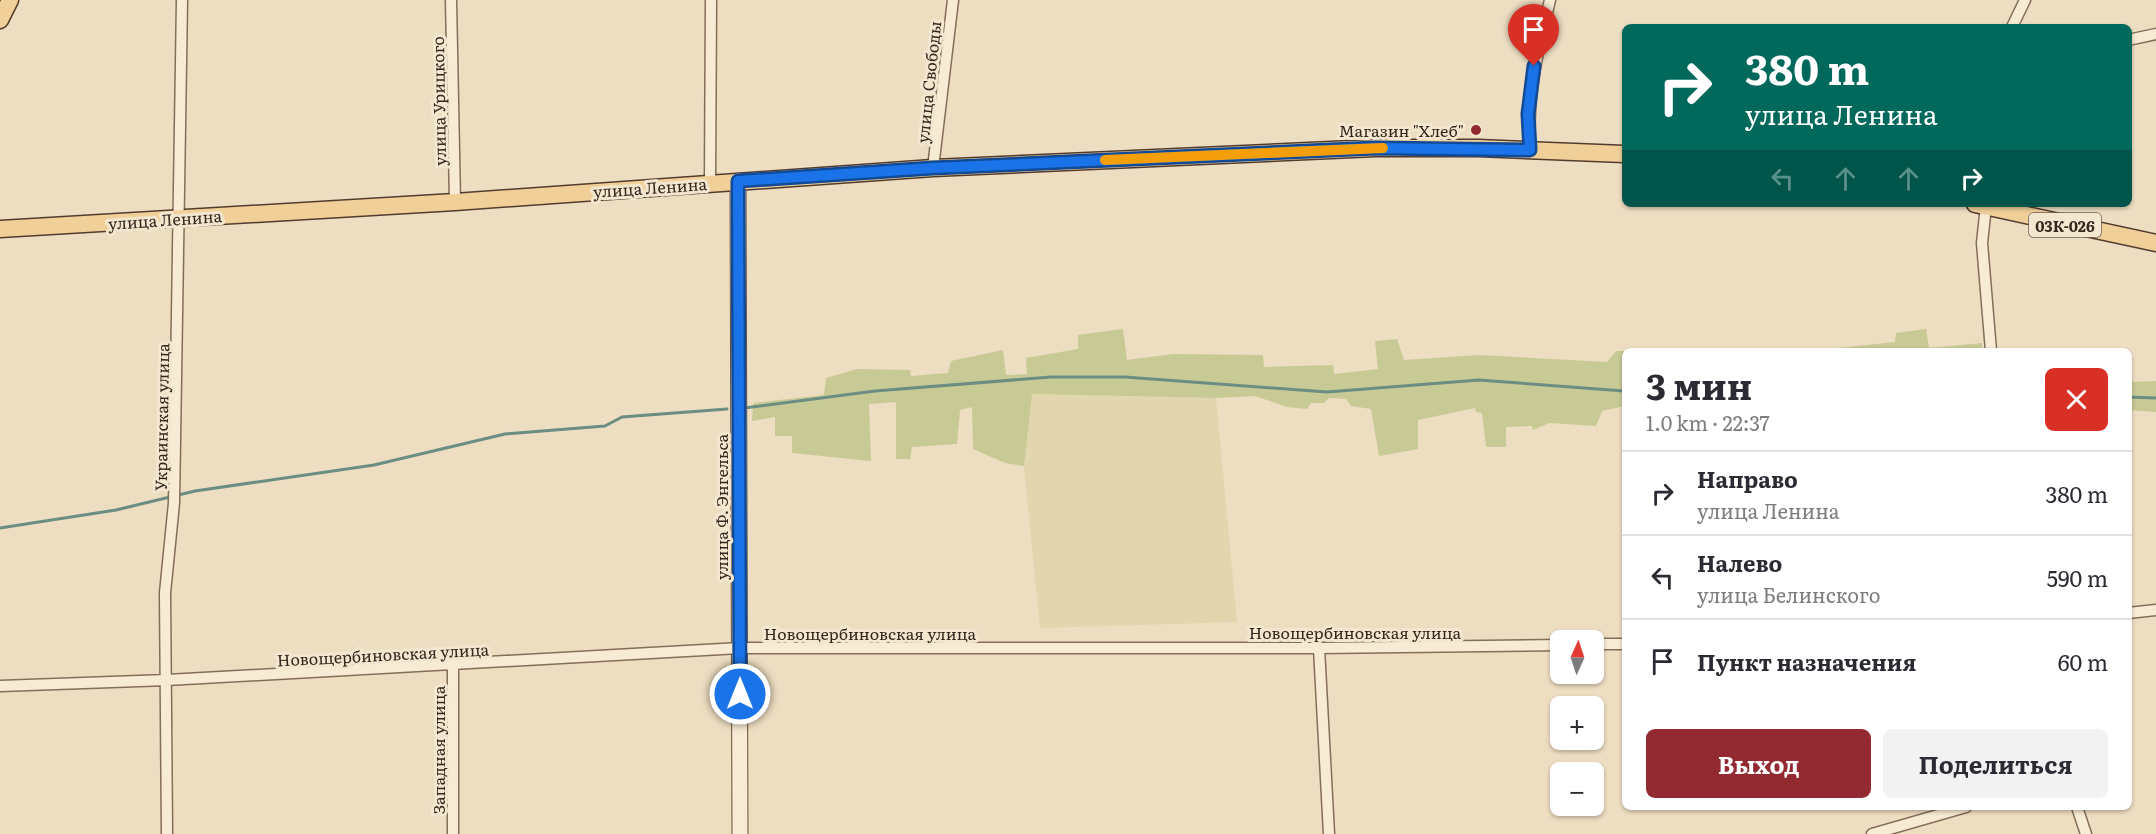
<!DOCTYPE html>
<html lang="ru">
<meta charset="utf-8">
<style>
body{margin:0;font-family:Literata,serif;background:#f2f2f3;color:#2b2b33;height:100vh;display:flex;flex-direction:column;font-size:22px;white-space:nowrap}
*{box-sizing:border-box;margin:0}
p{font-size:20px;color:#7c7c81}
.icon{flex:none;width:33px;height:33px;fill:none;stroke:currentColor;stroke-width:2;stroke-linecap:round;stroke-linejoin:round}
.map{position:relative;flex:1;overflow:hidden}
.details{position:absolute;left:1622px;top:348px;width:510px;height:462px;display:flex;flex-direction:column;background:#fff;border-radius:9px;box-shadow:0 2px 4px #0004}
.details>*{flex:none}
.banner{position:absolute;left:1622px;top:24px;width:510px;height:183px;border-radius:9px;box-shadow:0 2px 4px #0004;background:#00695c;color:#fff;overflow:hidden}
.needle{width:39px;rotate:3deg}
.buttons{position:absolute;left:1550px;top:630px;display:grid;gap:12px}
.buttons a{display:grid;place-items:center;width:54px;height:54px;border-radius:9px;background:#fff;box-shadow:0 2px 4px #0004;font-size:30px}
.pin{position:absolute;display:grid;place-items:center;width:51px;height:51px;color:#fff;margin:-62px -26px;border-radius:50% 50% 50% 0;rotate:-45deg;box-shadow:0 0 6px #0007}
.pin .icon{rotate:45deg}
.me{position:absolute;width:66px;margin:-33px;rotate:0deg;stroke-linejoin:round;filter:drop-shadow(0 0 4px #0008)}
.turn{display:flex;align-items:center;gap:21px;height:126px;padding:0 24px;font-size:27px}
.turn .icon{width:78px;height:78px;stroke-width:2.5}
.turn b{display:block;font-size:42px;line-height:51px}
.lanes{display:flex;align-items:center;height:57px;padding:0 24px;background:#0003;justify-content:center;gap:30px;direction:ltr}
.lanes .off{opacity:.35}
.round{display:grid;place-items:center;flex:none;width:63px;height:63px;border-radius:9px;background:#f2f2f3}
.head{display:flex;align-items:center;justify-content:space-between;height:102px;padding:0 24px}
h1{font-size:36px;font-weight:700;line-height:45px}
.action{display:flex;gap:12px;margin-top:auto;padding:12px 24px}
.action a{flex:1;height:69px;border-radius:9px;background:#932a32;color:#fff;font-size:24px;font-weight:700;line-height:69px;text-align:center}
.action a+a{background:#f2f2f3;color:#2b2b33}
ul{padding:0;list-style:none}
li{display:flex;align-items:center;gap:18px;height:84px;padding:0 24px;border-top:2px solid #e1e1e2}
li div{flex:1}
li b{display:block;font-size:22px}
li em{font-style:normal}
.map>svg:first-child{display:block}
.farmland{fill:#e2d6ae}
.green{fill:#c8ca95}
.lines{fill:none;stroke-linecap:round;stroke-linejoin:round}
.stream{stroke:#6b8d82;stroke-width:3}
.minor-casing{stroke:#856e59;stroke-width:13}
.secondary-casing{stroke:#674f3c;stroke-width:17}
.primary-casing{stroke:#533c2d;stroke-width:19}
.minor{stroke:#f8ebd4;stroke-width:10}
.secondary{stroke:#f8ebd4;stroke-width:15}
.primary{stroke:#f0cf99;stroke-width:16}
.route-casing{stroke:#114b97;stroke-width:15}
.route{stroke:#1a73e8;stroke-width:10}
.slow{stroke:#f59e0b;stroke-width:10}
.poi-dot{fill:#932a32;stroke:#f4e7d0;stroke-width:2}
.labels{text-anchor:middle;dominant-baseline:central;stroke-width:6;stroke-linejoin:round;paint-order:stroke}
.shield{fill:#f4e7d0;stroke:#6e6153;stroke-width:1.5}
.shield-label{font-size:15px;font-weight:bold;fill:#35271d}
.street-label{font-size:16px;fill:#35271d;stroke:#f4e7d0}
.poi-label{font-size:16px;fill:#35271d;stroke:#f4e7d0;text-anchor:end}
</style>
<div class="map">
<svg width="2156" height="834" viewBox="0 0 2156 834">
<rect width="100%" height="100%" fill="#edddc1"/>
<path class="farmland" d="M 1031,394 L 1216,398 L 1237,622 L 1040,628 L 1024,466 Z"/>
<path class="green" d="M 1123,329 L 1127,360 L 1173,354 L 1263,355 L 1264,367 L 1333,365 L 1334,374 L 1378,369 L 1375,341 L 1397,339 L 1404,360 L 1479,355 L 1607,362 L 1616,351 L 1624,351 L 1624,406 L 1602,411 L 1596,426 L 1549,423 L 1533,430 L 1532,426 L 1506,427 L 1506,447 L 1486,447 L 1482,413 L 1476,412 L 1475,408 L 1418,420 L 1418,449 L 1379,456 L 1371,409 L 1351,406 L 1346,399 L 1329,398 L 1324,403 L 1311,403 L 1307,409 L 1287,407 L 1255,396 L 1216,398 L 1032,394 L 1024,466 L 1005,463 L 973,449 L 972,407 L 960,410 L 957,444 L 912,447 L 910,459 L 896,459 L 896,402 L 869,404 L 871,461 L 792,453 L 792,436 L 775,436 L 775,417 L 752,421 L 753,403 L 824,395 L 826,378 L 857,369 L 910,370 L 911,376 L 948,373 L 951,361 L 1003,350 L 1006,375 L 1027,374 L 1026,358 L 1078,349 L 1078,335 Z
M 1926,329 L 1929,348 L 1982,343 L 1982,351 L 1810,351 L 1895,342 L 1896,333 Z
M 2156,381 L 2156,412 L 2129,410 L 2129,382 Z"/>
<g class="lines">
<path class="stream" d="M 2128,397 L 2156,398
M 744,408 L 875,391 L 1051,377 L 1125,377 L 1327,392 L 1479,380 L 1624,391
M 0,528 L 116,510 L 195,491 L 374,465 L 505,434 L 605,426 L 622,417 L 727,409"/>
<g class="minor-casing">
<path id="minor" d="M 451,0 L 455,202
M 2012,27 L 2025,0
M 2128,40 L 2156,34
M 1530,150 C 1527,94 1537,54 1550,0
M 933,168 L 953,0
M 710,182 L 711,0
M 1986,206 L 1982,243 L 1991,351
M 2128,613 L 2156,610
M 1593,644 L 1624,644
M 1319,648 L 1329,834
M 453,665 L 453,834
M 0,686 L 167,680 L 740,648 L 1319,648 L 1560,645
M 2077,807 L 2086,834
M 167,834 L 165,593 L 174,503 L 182,0
M 1872,834 L 1966,807"/>
</g>
<g class="secondary-casing">
<path id="secondary" d="M 738,181 L 740,834"/>
</g>
<g class="primary-casing">
<path id="primary" d="M 0,20 L 10,0
M 1975,204 L 2156,243
M 0,229 L 455,202 L 933,168 L 1375,148 L 1478,148 L 1624,154"/>
</g>
<use href="#minor" class="minor"/>
<use href="#secondary" class="secondary"/>
<use href="#primary" class="primary"/>
</g>
<g class="lines">
<g class="route-casing">
<path id="route" d="M 740,694 L 738,181 L 933,168 L 1375,148 L 1530,150 L 1528,114 L 1534,66"/>
</g>
<use href="#route" class="route"/>
<path class="slow" d="M 1105,160 L 1383,148"/>
</g>
<circle class="poi-dot" cx="1476" cy="130" r="6"/>
<g class="labels">
<rect class="shield" x="2029" y="213" width="72" height="24" rx="4.5"/>
<g class="shield-label">
<text x="2065" y="225">03К-026</text>
</g>
<g class="street-label">
<text transform="translate(928 82) rotate(-84)">улица Свободы</text>
<text transform="translate(438 101) rotate(-91)">улица Урицкого</text>
<text transform="translate(650 187) rotate(-4)">улица Ленина</text>
<text transform="translate(165 219) rotate(-4)">улица Ленина</text>
<text transform="translate(161 417) rotate(-89)">Украинская улица</text>
<text transform="translate(721 507) rotate(-90)">улица Ф. Энгельса</text>
<text x="1355" y="632">Новощербиновская улица</text>
<text x="870" y="633">Новощербиновская улица</text>
<text transform="translate(383 654) rotate(-3)">Новощербиновская улица</text>
<text transform="translate(438 750) rotate(-90)">Западная улица</text>
</g>
<g class="poi-label">
<text x="1464" y="130">Магазин "Хлеб"</text>
</g>
</g>
</svg>
<div class="buttons">
<a><svg class="needle" viewBox="-14 -14 28 28"><path d="M0-13l5 13h-10z" fill="#e53935"/><path d="M0 13l5-13h-10z" fill="#7c7c81"/></svg></a>
<a>+</a>
<a>−</a>
</div>
<div class="pin" style="left:1534px;top:66px;background:#d93025"><svg class="icon" aria-label="arrive" viewBox="0 0 24 24"><path d="M6 21V4h12l-3 4 3 4H6"/></svg></div>
<svg class="me" style="left:740px;top:694px" viewBox="-20 -20 40 40"><circle r="17" fill="#1a73e8" stroke="#fff" stroke-width="3"/><path d="M0-11L8 9 0 5-8 9z" fill="#fff"/></svg>
<div class="banner">
<div class="turn"><svg class="icon" aria-label="right" viewBox="0 0 24 24"><path d="M7 20v-9h11M14 6l5 5-5 5"/></svg><div><b>380 m</b>улица Ленина</div></div>
<div class="lanes"><svg class="icon off" aria-label="left" viewBox="0 0 24 24"><path d="M17 20v-9H6M10 6l-5 5 5 5"/></svg><svg class="icon off" aria-label="ahead" viewBox="0 0 24 24"><path d="M12 20V5M6 11l6-6 6 6"/></svg><svg class="icon off" aria-label="ahead" viewBox="0 0 24 24"><path d="M12 20V5M6 11l6-6 6 6"/></svg><svg class="icon" aria-label="right" viewBox="0 0 24 24"><path d="M7 20v-9h11M14 6l5 5-5 5"/></svg></div>
</div>
<section class="details">
<div class="head"><div><h1>3 мин</h1><p>1.0 km · 22:37</p></div><a class="round" style="background:#d93025;color:#fff"><svg class="icon" aria-label="close" viewBox="0 0 24 24"><path d="M6 6l12 12M18 6L6 18"/></svg></a></div>
<ul>
<li><svg class="icon" aria-label="right" viewBox="0 0 24 24"><path d="M7 20v-9h11M14 6l5 5-5 5"/></svg><div><b>Направо</b><p>улица Ленина</p></div><em>380 m</em></li>
<li><svg class="icon" aria-label="left" viewBox="0 0 24 24"><path d="M17 20v-9H6M10 6l-5 5 5 5"/></svg><div><b>Налево</b><p>улица Белинского</p></div><em>590 m</em></li>
<li><svg class="icon" aria-label="arrive" viewBox="0 0 24 24"><path d="M6 21V4h12l-3 4 3 4H6"/></svg><div><b>Пункт назначения</b></div><em>60 m</em></li>
</ul>
<div class="action"><a>Выход</a><a>Поделиться</a></div>
</section>
</div>
